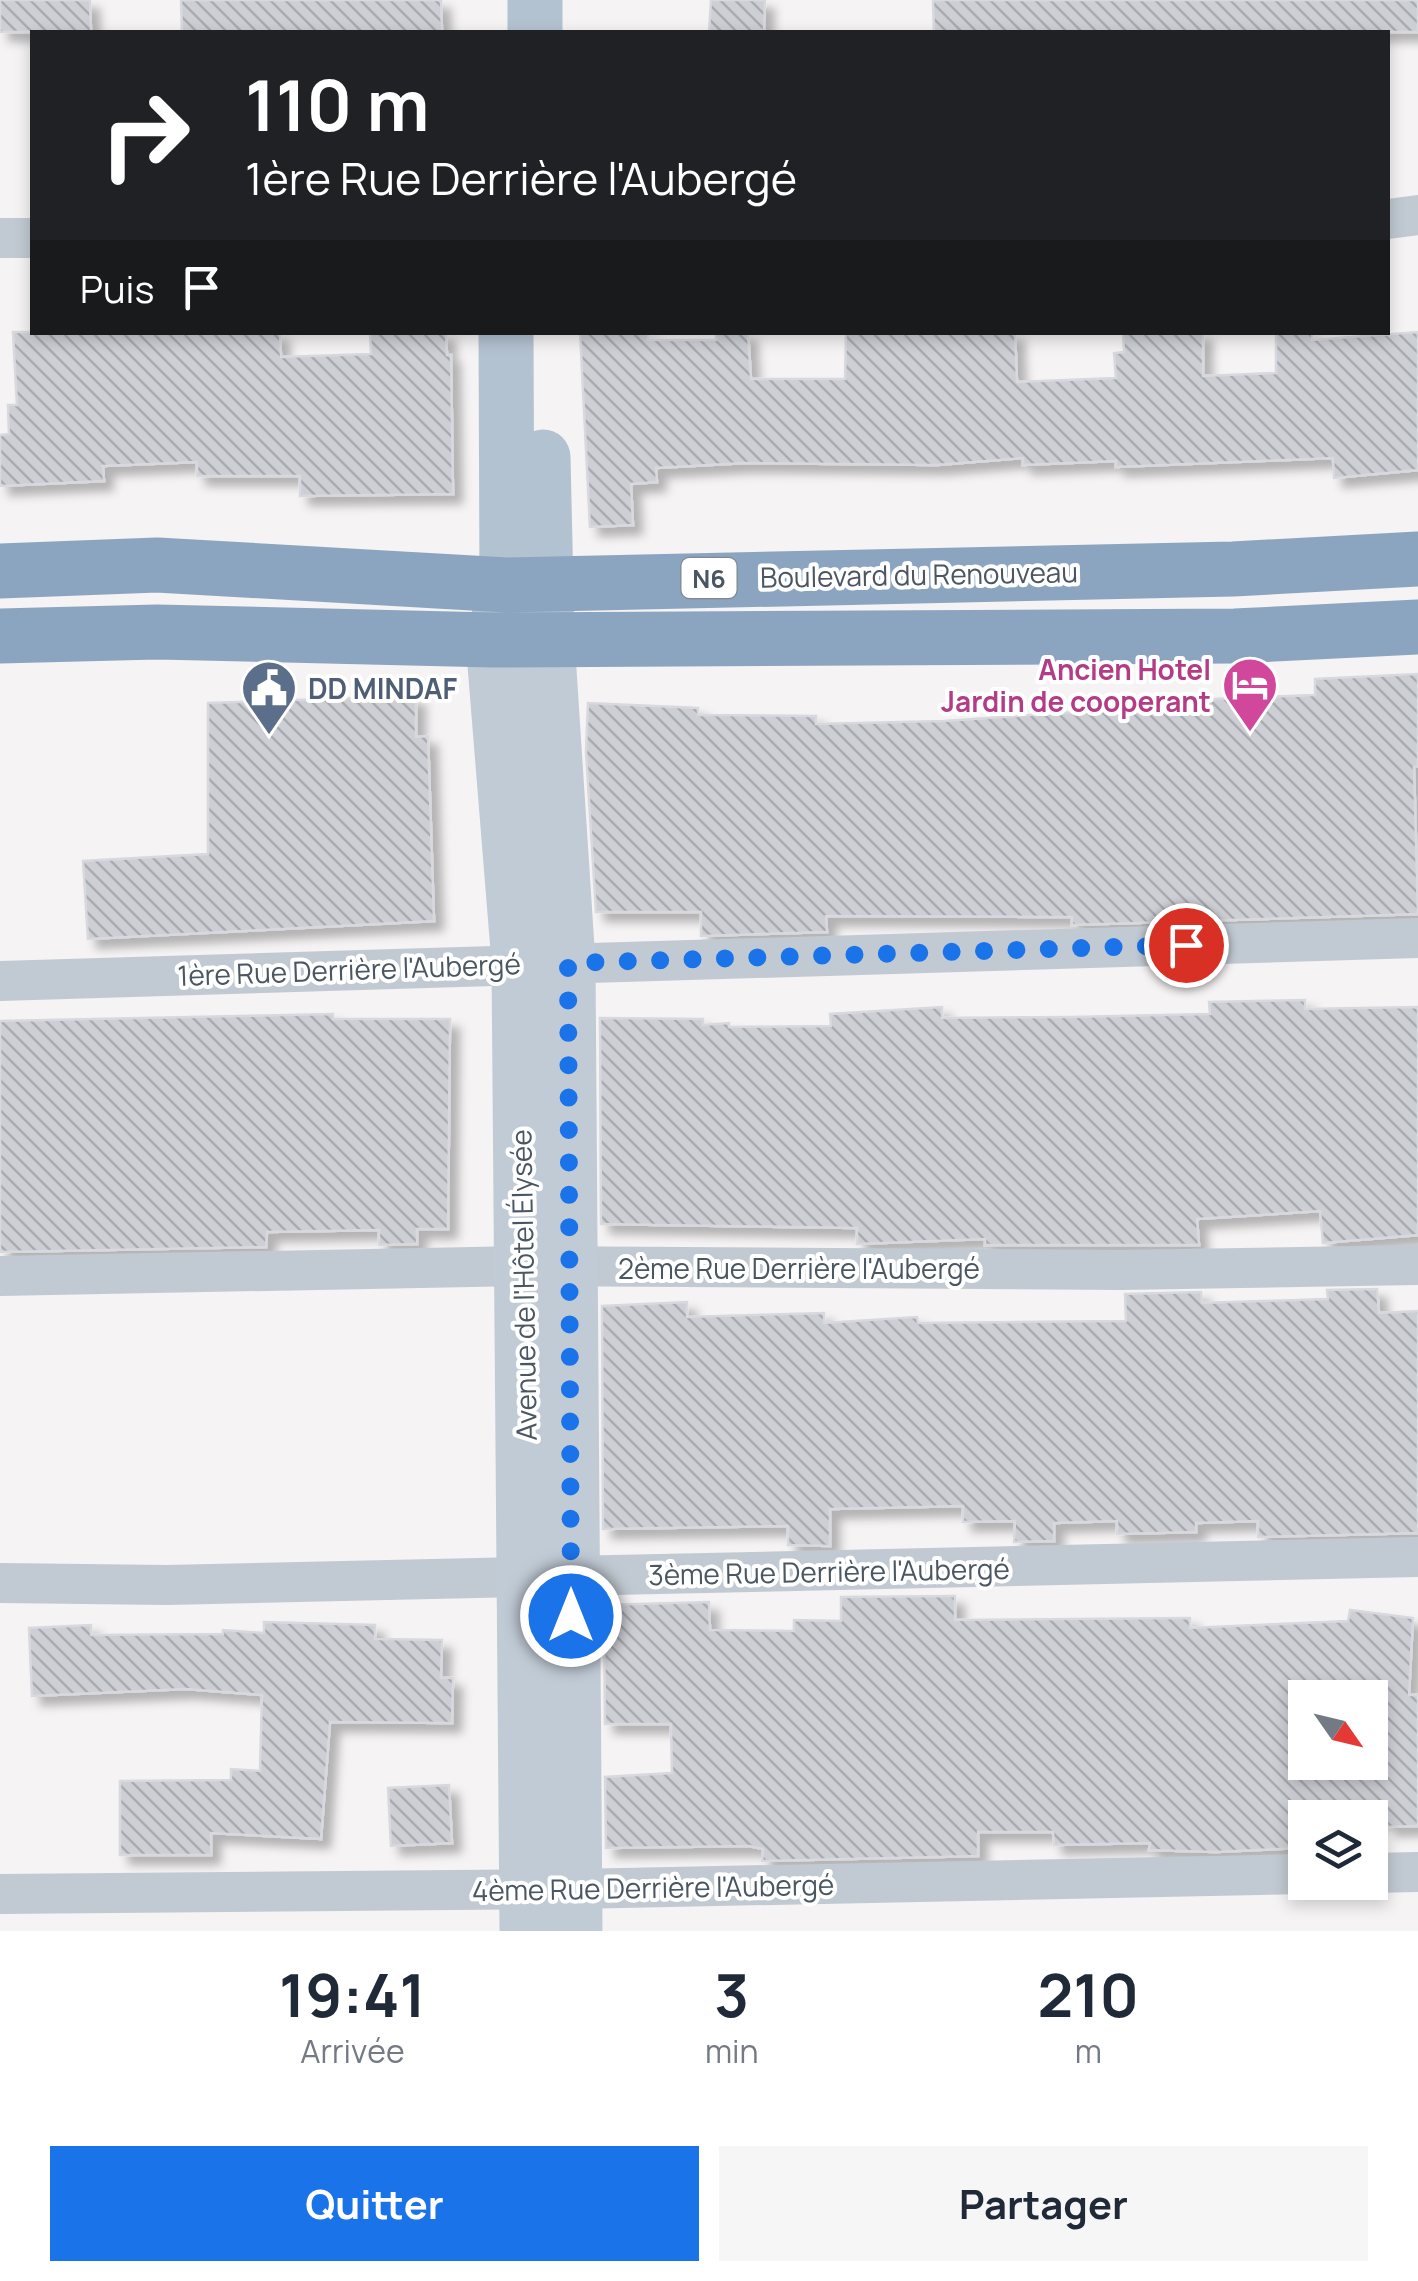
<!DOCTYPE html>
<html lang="fr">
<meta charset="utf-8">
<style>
body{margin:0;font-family:Manrope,sans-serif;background:#f6f6f7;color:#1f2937;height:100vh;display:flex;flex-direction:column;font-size:38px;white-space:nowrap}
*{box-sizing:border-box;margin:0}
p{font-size:32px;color:#747a83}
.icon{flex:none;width:55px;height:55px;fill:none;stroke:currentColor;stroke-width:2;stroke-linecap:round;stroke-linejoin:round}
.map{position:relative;height:1931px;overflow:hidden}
.sheet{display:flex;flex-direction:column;background:#fff;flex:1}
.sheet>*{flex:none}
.banner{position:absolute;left:30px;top:30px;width:1360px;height:305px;border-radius:0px;box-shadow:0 5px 15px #0003;background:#202124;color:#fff;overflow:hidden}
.needle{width:65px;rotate:124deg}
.fabs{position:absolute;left:1288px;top:1680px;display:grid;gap:20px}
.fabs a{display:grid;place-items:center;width:100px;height:100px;border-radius:0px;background:#fff;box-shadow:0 5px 15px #0003;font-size:50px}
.pin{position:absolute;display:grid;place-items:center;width:85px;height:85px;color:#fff;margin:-42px;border:5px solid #fff;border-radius:50%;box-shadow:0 2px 10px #0007}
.me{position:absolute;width:110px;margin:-55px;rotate:0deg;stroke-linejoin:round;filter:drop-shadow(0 0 8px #0008)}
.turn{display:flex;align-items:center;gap:35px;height:210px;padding:0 50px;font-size:45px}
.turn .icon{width:130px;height:130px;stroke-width:2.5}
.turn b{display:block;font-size:70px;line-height:85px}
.then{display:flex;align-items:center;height:95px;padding:0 50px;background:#0003;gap:20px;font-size:38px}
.eta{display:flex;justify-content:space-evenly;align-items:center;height:170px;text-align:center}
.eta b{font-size:60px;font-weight:700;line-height:70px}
.primary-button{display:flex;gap:20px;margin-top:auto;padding:20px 50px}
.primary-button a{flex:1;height:115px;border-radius:0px;background:#1a73e8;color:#fff;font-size:40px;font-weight:700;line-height:115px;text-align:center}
.primary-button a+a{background:#f6f6f7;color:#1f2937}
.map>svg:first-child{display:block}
.building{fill:url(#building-back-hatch);stroke:#d7d9de;stroke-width:2.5;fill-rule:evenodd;filter:url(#shadow)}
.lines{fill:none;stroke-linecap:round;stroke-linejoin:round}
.street{stroke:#c1cad2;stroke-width:40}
.secondary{stroke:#c1cbd6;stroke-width:55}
.primary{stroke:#b3c2d1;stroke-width:55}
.highway{stroke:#8ba5c1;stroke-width:55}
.route{stroke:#1a73e8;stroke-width:18;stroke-dasharray:0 32.4}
.labels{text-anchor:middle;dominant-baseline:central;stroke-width:8;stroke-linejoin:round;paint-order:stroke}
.shield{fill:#fff;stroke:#808990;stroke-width:2.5}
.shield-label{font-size:25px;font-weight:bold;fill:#4a5661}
.street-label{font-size:28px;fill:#4a5661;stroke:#fff}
.hotel-label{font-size:28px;font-weight:bold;fill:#b23c85;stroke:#fff;text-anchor:end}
.service-label{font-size:28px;font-weight:bold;fill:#4e5e75;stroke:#fff;text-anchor:start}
</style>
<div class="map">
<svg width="1418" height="1931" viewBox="0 0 1418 1931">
<defs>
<pattern id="building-back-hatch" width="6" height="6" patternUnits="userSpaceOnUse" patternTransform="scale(2.5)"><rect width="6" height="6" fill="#cdcfd5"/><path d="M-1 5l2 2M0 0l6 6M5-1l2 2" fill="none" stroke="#a8abb0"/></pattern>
<filter id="shadow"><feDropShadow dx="9" dy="9" stdDeviation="5" flood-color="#0004"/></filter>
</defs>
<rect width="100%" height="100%" fill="#f5f3f3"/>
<path class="building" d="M 0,0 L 90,0 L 91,32 L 0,32 Z
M 181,0 L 441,0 L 442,32 L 182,32 Z
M 711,0 L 765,0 L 764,32 L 709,32 Z
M 933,0 L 1418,0 L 1418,32 L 934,32 Z
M 13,332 L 280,332 L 281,357 L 371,354 L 370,332 L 446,332 L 447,355 L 451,355 L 453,494 L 300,496 L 300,476 L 197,476 L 197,462 L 103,466 L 104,481 L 0,486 L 0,435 L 9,434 L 8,405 L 17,405 Z
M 580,332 L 648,332 L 648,340 L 716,340 L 716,332 L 748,332 L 751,379 L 845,379 L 846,332 L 1015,332 L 1017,382 L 1116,378 L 1114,353 L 1124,352 L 1123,332 L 1203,332 L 1203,376 L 1276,373 L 1276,332 L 1312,332 L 1312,340 L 1418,332 L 1418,470 L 1334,478 L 1333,458 L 1116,467 L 1116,461 L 1023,465 L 1023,458 L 937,465 L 746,463 L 656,468 L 657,482 L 631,484 L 633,525 L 590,527 Z
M 1418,674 L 1418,766 L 1414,767 L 1418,914 L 1072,925 L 1072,917 L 826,916 L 827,932 L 701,936 L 701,912 L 596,912 L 586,752 L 588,703 L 698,708 L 698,715 L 816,716 L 816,724 L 944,721 L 1190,704 L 1190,700 L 1315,695 L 1315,679 Z
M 416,696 L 416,737 L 428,736 L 434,921 L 88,939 L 83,861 L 208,854 L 208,703 Z
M 1305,1000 L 1305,1009 L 1418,1007 L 1418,1235 L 1323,1243 L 1320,1211 L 1197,1219 L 1199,1245 L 985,1245 L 985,1239 L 857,1244 L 857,1228 L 601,1224 L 600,1018 L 703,1019 L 703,1025 L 729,1023 L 729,1027 L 831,1026 L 830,1014 L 942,1007 L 942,1018 L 1072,1017 L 1210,1014 L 1209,1002 Z
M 333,1014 L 333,1019 L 450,1019 L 448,1229 L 417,1229 L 417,1244 L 379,1245 L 379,1230 L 267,1232 L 266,1247 L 0,1252 L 0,1021 Z
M 1377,1289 L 1379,1313 L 1418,1311 L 1418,1533 L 1258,1537 L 1258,1521 L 1196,1523 L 1196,1532 L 1117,1534 L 1117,1521 L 1054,1523 L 1054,1541 L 1014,1542 L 1015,1521 L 963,1522 L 963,1506 L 830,1509 L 830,1546 L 788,1545 L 788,1526 L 603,1529 L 602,1306 L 687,1302 L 687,1317 L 824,1313 L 824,1323 L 917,1317 L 918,1323 L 1126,1321 L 1125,1294 L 1201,1292 L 1202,1303 L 1328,1299 L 1327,1290 Z
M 955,1596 L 955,1620 L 1190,1618 L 1190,1628 L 1348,1621 L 1350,1610 L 1413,1618 L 1409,1695 L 1418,1695 L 1418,1826 L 1387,1827 L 1387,1818 L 1299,1818 L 1300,1848 L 1216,1852 L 1149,1850 L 1150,1843 L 1054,1845 L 1053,1832 L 978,1832 L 978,1856 L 762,1861 L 763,1849 L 749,1846 L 606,1848 L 605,1777 L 672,1773 L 671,1724 L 605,1724 L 604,1605 L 709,1602 L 710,1630 L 794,1631 L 794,1620 L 841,1621 L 841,1597 ZM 1305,1698 L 1370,1698 L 1370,1763 L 1305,1764 Z
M 264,1622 L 375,1625 L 375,1639 L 442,1640 L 441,1678 L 453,1678 L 452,1723 L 330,1722 L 321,1839 L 211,1833 L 211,1855 L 120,1855 L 120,1781 L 231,1780 L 231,1769 L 260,1771 L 262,1695 L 186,1689 L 32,1696 L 29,1628 L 91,1625 L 91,1635 L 223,1634 L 223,1630 L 264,1633 Z
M 449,1785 L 452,1843 L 391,1846 L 388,1788 Z"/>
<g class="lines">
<path class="street" d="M 1388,219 L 1418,215
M 0,238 L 32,238
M 0,981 L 1418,938
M 0,1276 L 523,1266 L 1122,1270 L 1418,1265
M 0,1583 L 167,1585 L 1418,1557
M 1370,1873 L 1418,1872
M 0,1894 L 574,1889 L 1305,1874"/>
<path class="secondary" d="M 547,639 L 568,963 L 575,1931
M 493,640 L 519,962 L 527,1931"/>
<path class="primary" d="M 535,0 L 535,32
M 543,457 L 547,631
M 496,628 L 507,585 L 506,332"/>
<path class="highway" d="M 0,571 L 157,565 L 507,585 L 1233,569 L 1418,559
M 0,636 L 157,632 L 493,640 L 1235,636 L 1418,627"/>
</g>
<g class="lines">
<path class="route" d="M 571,1616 L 568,963 L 1186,945"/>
</g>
<defs>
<g id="hotel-pin" transform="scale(2.875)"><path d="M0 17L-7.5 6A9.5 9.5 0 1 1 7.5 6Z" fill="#d1479c" stroke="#fff"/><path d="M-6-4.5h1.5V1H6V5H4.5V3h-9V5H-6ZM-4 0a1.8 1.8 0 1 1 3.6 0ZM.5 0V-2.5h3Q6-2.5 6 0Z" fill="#fff"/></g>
<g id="civic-pin" transform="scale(2.875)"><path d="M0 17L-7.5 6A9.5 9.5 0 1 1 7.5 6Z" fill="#5c6f8a" stroke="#fff"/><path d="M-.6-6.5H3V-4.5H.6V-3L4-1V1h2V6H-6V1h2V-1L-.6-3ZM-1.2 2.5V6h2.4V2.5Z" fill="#fff"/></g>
</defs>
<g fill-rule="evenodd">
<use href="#hotel-pin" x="1250" y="685"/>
<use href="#civic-pin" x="269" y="688"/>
</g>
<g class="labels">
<rect class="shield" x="681.5" y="558" width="55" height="40" rx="8"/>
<g class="shield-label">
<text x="709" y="578">N6</text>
</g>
<g class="street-label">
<text transform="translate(919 574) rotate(-1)">Boulevard du Renouveau</text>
<text transform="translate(349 969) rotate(-2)">1ère Rue Derrière l'Aubergé</text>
<text x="799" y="1268">2ème Rue Derrière l'Aubergé</text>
<text transform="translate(523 1285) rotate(-91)">Avenue de l'Hôtel Élysée</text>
<text transform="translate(829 1571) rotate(-1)">3ème Rue Derrière l'Aubergé</text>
<text transform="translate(653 1887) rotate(-1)">4ème Rue Derrière l'Aubergé</text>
</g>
<g class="hotel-label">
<text x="1211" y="669">Ancien Hotel<tspan x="1211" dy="32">Jardin de cooperant</tspan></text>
</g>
<g class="service-label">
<text x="308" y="688">DD MINDAF</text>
</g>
</g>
</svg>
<div class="fabs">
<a><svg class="needle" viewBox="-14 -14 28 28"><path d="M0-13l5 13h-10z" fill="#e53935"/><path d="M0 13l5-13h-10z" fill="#747a83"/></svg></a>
<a><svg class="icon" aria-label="layers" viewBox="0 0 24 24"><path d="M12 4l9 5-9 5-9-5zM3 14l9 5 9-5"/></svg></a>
</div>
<div class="pin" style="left:1186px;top:945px;background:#d93025"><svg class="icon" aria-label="arrive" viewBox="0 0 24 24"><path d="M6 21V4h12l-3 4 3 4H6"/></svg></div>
<svg class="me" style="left:571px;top:1616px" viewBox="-20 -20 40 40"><circle r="17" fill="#1a73e8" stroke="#fff" stroke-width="3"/><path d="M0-11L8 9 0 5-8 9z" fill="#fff"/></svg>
<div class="banner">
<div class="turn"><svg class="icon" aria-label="right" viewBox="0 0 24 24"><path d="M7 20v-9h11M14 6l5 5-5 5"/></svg><div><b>110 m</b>1ère Rue Derrière l'Aubergé</div></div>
<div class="then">Puis<svg class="icon" aria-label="arrive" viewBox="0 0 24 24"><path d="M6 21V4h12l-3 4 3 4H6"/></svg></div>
</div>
</div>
<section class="sheet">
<div class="eta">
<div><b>19:41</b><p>Arrivée</p></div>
<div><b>3</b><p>min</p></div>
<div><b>210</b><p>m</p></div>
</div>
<div class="primary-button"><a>Quitter</a><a>Partager</a></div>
</section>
